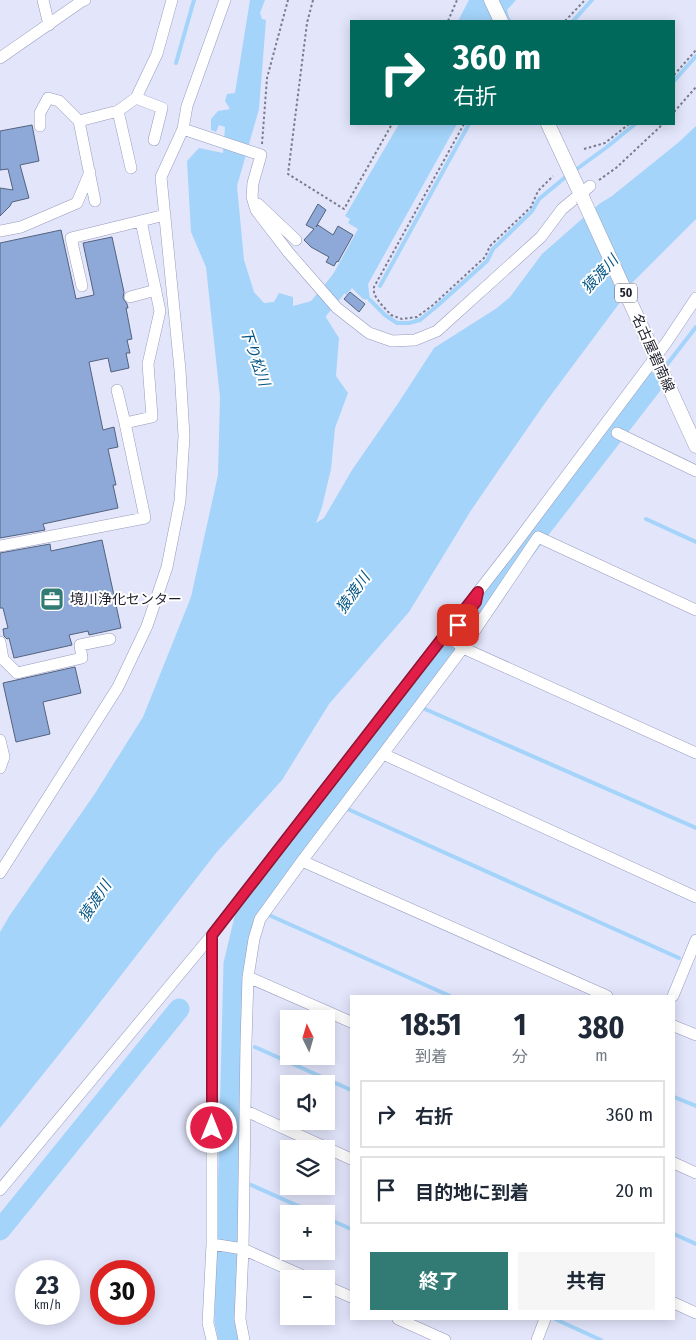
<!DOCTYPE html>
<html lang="ja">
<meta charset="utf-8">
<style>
body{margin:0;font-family:"Fira Sans Condensed","Noto Sans JP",sans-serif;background:#f6f6f7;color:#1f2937;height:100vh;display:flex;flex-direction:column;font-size:19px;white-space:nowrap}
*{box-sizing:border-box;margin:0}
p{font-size:16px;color:#747a83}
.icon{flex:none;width:28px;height:28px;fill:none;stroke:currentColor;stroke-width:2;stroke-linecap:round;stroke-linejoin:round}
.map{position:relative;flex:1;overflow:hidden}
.side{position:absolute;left:350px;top:995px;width:325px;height:325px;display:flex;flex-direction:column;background:#fff;border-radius:0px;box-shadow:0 2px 12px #0003}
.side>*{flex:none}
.top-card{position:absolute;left:350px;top:20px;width:325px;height:105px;border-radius:0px;box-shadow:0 2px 12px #0003;background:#00695c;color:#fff;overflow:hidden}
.needle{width:32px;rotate:355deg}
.buttons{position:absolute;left:280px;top:1010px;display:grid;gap:10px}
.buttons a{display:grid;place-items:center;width:55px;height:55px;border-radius:0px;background:#fff;box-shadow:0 2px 12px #0003;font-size:25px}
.speed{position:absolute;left:15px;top:1260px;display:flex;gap:10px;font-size:25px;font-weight:700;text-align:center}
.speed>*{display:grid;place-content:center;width:65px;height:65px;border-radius:50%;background:#fff;box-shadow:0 2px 12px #0003;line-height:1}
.speed small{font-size:12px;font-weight:400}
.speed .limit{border:8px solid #d22;background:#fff;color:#111}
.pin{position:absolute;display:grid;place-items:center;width:42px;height:42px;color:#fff;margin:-21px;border-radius:10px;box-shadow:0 2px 8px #0006}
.me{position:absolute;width:55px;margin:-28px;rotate:0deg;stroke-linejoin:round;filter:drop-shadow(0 0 4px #0008)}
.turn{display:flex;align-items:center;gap:18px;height:105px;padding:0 20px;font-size:22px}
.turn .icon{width:65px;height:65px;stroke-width:2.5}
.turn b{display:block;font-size:35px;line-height:42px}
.eta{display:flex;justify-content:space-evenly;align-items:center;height:85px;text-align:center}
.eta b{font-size:30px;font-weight:700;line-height:35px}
.primary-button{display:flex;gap:10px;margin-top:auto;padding:10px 20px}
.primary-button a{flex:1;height:58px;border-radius:0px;background:#327a74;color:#fff;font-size:20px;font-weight:700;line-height:58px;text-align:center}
.primary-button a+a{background:#f6f6f7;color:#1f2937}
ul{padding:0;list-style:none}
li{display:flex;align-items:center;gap:15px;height:68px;margin:0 10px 8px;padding:0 10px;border:2px solid #e0e1e3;border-radius:0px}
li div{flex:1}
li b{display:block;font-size:19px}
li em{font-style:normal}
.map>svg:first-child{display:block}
.water{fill:#a4d4fa}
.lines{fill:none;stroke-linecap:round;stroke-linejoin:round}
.stream{stroke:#a4d4fa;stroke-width:4}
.river{stroke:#a4d4fa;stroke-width:21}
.building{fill:#8ea9d7;stroke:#53637e}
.minor-casing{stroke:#979bbc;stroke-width:12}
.major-casing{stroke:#979bbc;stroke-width:15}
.path{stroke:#7a7c8d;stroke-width:2;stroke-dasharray:2.5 2.5;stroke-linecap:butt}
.minor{stroke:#fff;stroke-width:11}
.major{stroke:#fff;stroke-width:14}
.major-bridge-casing{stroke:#979bbc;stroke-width:15;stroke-linecap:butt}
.major-bridge{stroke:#fff;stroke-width:14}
.route-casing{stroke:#92132f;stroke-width:12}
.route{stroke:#e11d48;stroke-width:9}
.labels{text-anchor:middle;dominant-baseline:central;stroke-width:4;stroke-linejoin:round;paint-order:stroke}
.shield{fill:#fff;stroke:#62626b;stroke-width:1}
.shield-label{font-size:12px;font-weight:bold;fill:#1e1f2c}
.street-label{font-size:14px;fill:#1e1f2c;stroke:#fff}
.poi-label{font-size:14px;fill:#1e1f2c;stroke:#fff;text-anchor:start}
.water-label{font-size:15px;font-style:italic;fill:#015484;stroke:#fff}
</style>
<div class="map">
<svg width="696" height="1340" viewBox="0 0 696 1340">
<rect width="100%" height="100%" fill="#e3e5fb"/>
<path class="water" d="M 250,0 L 265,0 L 260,13 L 262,19 L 266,20 L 259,109 L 237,186 L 244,260 L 254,292 L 264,303 L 274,302 L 279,293 L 293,297 L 293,306 L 315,300 L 339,338 L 336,376 L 348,393 L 335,428 L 331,469 L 322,507 L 316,523 L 324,518 L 352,470 L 397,405 L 434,348 L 497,308 L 510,297 L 542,254 L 599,204 L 612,196 L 679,142 L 696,126 L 696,219 L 633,282 L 624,297 L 545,403 L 498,471 L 470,512 L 409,612 L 329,704 L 282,780 L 216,853 L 84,1023 L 0,1128 L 0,932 L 10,915 L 94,795 L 143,717 L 191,597 L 218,475 L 220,397 L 206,267 L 191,232 L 187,161 L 199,148 L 223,153 L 225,127 L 219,125 L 216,132 L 211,130 L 211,119 L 218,111 L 230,109 L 225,101 L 227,94 L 235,93 Z
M 469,0 L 516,0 L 507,10 L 509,17 L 512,21 L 458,21 Z
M 399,124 L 457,124 L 368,284 L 370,300 L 363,299 L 352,288 L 346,295 L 343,291 L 337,297 L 329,287 L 335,282 L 331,278 L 358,229 L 348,223 L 350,219 L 345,216 Z"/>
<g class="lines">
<path class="stream" d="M 573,21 L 592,0
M 176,63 L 194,0
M 674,81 L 696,56
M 574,171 L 607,147 L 635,124
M 380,286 L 469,124
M 370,300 L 385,315 L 397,323 L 409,323 L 420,320 L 437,306 L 487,261 L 493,249 L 532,211 L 539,199 L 568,175
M 665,367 L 696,327
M 653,383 L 659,375
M 646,519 L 696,542
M 409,702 L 696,828
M 332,802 L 679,958
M 251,907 L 450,996
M 232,1037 L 237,1039
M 255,1047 L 351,1090
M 674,1097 L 696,1106
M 229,1175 L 316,1214
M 326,1218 L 351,1229
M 674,1234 L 696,1244
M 555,1319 L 601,1340"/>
<path class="river" d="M 303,331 L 319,308 L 342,280
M 0,1230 L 179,1009
M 229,1340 L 225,1321 L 234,964 L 246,914 L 452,646 L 536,534 L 653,383"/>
</g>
<path class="building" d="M 32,125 L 39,161 L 20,165 L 29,198 L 12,202 L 10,206 L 0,216 L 0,188 L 13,190 L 8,169 L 0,170 L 0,131 Z
M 318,204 L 326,210 L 316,227 L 318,225 L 333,235 L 338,226 L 353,235 L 338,262 L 337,261 L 334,266 L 326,262 L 329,257 L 311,247 L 304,240 L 314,229 L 306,225 Z
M 61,230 L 76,299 L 94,295 L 83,243 L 112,237 L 124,292 L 123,298 L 127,304 L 128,308 L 126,308 L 132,339 L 127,340 L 130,353 L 126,353 L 129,368 L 111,372 L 108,358 L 89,362 L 103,430 L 114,427 L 118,447 L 108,449 L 116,485 L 113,485 L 118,508 L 43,524 L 45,530 L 0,538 L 0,243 Z
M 350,292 L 365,304 L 359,312 L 344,299 Z
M 102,540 L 121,628 L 89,635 L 88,631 L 69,635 L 72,645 L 14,658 L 9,638 L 7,639 L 4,636 L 3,629 L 8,628 L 3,608 L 0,608 L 0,553 L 50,544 L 51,551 Z
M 75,667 L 81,693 L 43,702 L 50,734 L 16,742 L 3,683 Z"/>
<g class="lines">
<g class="minor-casing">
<path id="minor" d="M 43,0 L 49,25
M 0,58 L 82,1 L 85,0
M 136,98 L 162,108 L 154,140
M 118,111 L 131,168
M 40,126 L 40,113 L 48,98 L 59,101 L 79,121
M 183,129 L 261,155 L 253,183 L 252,197 L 256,210 L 289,253 L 337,308 L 369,333 L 392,341 L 415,340 L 437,331 L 541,237 L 562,209 L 590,186
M 95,201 L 79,121 L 118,111 L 136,98 L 157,54 L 172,0
M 258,204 L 296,240
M 0,231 L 21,227 L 77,203 L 90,172
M 82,286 L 71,238 L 165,215
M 130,297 L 156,290
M 125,423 L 152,417 L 148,364 L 160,311 L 141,221
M 617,433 L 696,471
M 0,546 L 145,518 L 125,423 L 117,390
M 456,627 L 449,636 L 463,648 L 538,537 L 696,610
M 0,642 L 3,659 L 0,659
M 3,659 L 17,673 L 82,658 L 80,645 L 110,639
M 0,740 L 4,757 L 0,768
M 383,754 L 463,648 L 696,753
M 302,861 L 607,996
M 0,873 L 118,687 L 147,626 L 167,567 L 180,501 L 184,436 L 180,370 L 161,177 L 183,129 L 187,106 L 225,0
M 248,977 L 351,1022
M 673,996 L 696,940
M 674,1026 L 696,1035
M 246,1111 L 351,1159
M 674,1163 L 696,1173
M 0,1190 L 212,935 L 513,547 L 666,343 L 696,298
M 212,1244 L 243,1249 L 310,1279
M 326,1286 L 351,1297
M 674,1303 L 696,1313
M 398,1319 L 445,1340
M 212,1340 L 208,1323 L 212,1244 L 212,935
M 244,1340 L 240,1319 L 243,1249 L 246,1043 L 248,977 L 254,939 L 260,919 L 302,861 L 383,754 L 696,897
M 537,1340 L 545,1319"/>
</g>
<g class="major-casing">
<path id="major" d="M 491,0 L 501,21
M 548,124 L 583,199
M 669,387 L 696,446"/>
</g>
<path class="path" d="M 313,0 L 307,23 L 288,174 L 344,209 L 392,124
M 448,21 L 457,0
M 565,21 L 585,0
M 674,75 L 696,50
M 674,112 L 696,87
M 464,124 L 374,287 L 374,294 L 380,303 L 391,315 L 402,319 L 417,317 L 433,305 L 485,257 L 490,246 L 531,207 L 538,191 L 553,176
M 262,144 L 267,78 L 288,0
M 584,149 L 605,143 L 629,124
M 599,180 L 616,168 L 663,124"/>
<use href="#minor" class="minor"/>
<use href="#major" class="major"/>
<g class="major-bridge-casing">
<path id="major-bridge" d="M 583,199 L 669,387"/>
</g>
<use href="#major-bridge" class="major-bridge"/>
</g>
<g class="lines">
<g class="route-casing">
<path id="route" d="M 212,1128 L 212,935 L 478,592 L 476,602 L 458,625"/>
</g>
<use href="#route" class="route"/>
</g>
<defs>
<g id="office-square" transform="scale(1.25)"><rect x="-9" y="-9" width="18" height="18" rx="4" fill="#327a74" stroke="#fff"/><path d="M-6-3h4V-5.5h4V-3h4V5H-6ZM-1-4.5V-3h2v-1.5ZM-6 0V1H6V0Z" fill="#fff"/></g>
</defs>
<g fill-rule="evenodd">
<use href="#office-square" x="52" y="599"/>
</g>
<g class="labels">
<rect class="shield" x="615" y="283.5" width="22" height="19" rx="4"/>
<g class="shield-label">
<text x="626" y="293">50</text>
</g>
<g class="street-label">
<text transform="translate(653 353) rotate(66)">名古屋碧南線</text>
</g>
<g class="poi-label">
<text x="70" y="599">境川浄化センター</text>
</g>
<g class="water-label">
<text transform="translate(600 274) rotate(-47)">猿渡川</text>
<text transform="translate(255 357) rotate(71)">下り松川</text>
<text transform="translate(353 593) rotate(-54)">猿渡川</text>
<text transform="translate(95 901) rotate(-56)">猿渡川</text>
</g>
</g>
</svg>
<div class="buttons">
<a><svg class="needle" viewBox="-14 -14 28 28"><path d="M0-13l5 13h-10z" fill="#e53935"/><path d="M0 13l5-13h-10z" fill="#747a83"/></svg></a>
<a><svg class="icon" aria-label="sound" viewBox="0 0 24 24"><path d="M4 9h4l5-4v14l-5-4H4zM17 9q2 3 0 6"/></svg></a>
<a><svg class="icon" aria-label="layers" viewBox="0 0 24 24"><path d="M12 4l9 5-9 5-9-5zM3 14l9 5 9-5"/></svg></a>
<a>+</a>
<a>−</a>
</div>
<div class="speed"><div>23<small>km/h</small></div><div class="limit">30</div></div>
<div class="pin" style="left:458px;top:625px;background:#d93025"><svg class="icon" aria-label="arrive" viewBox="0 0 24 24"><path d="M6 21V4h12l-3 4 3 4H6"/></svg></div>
<svg class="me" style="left:212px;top:1128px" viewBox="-20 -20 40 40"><circle r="17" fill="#e11d48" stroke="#fff" stroke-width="3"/><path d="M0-11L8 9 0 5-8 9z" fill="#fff"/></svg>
<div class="top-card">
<div class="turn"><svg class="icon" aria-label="right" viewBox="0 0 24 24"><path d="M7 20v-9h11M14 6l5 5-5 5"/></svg><div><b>360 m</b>右折</div></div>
</div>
<section class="side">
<div class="eta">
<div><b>18:51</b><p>到着</p></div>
<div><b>1</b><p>分</p></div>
<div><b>380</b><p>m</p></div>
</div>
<ul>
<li><svg class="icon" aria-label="right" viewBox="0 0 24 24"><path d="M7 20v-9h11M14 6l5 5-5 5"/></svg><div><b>右折</b></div><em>360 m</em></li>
<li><svg class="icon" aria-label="arrive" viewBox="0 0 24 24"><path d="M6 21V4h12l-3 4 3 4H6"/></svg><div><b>目的地に到着</b></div><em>20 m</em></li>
</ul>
<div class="primary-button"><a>終了</a><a>共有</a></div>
</section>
</div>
